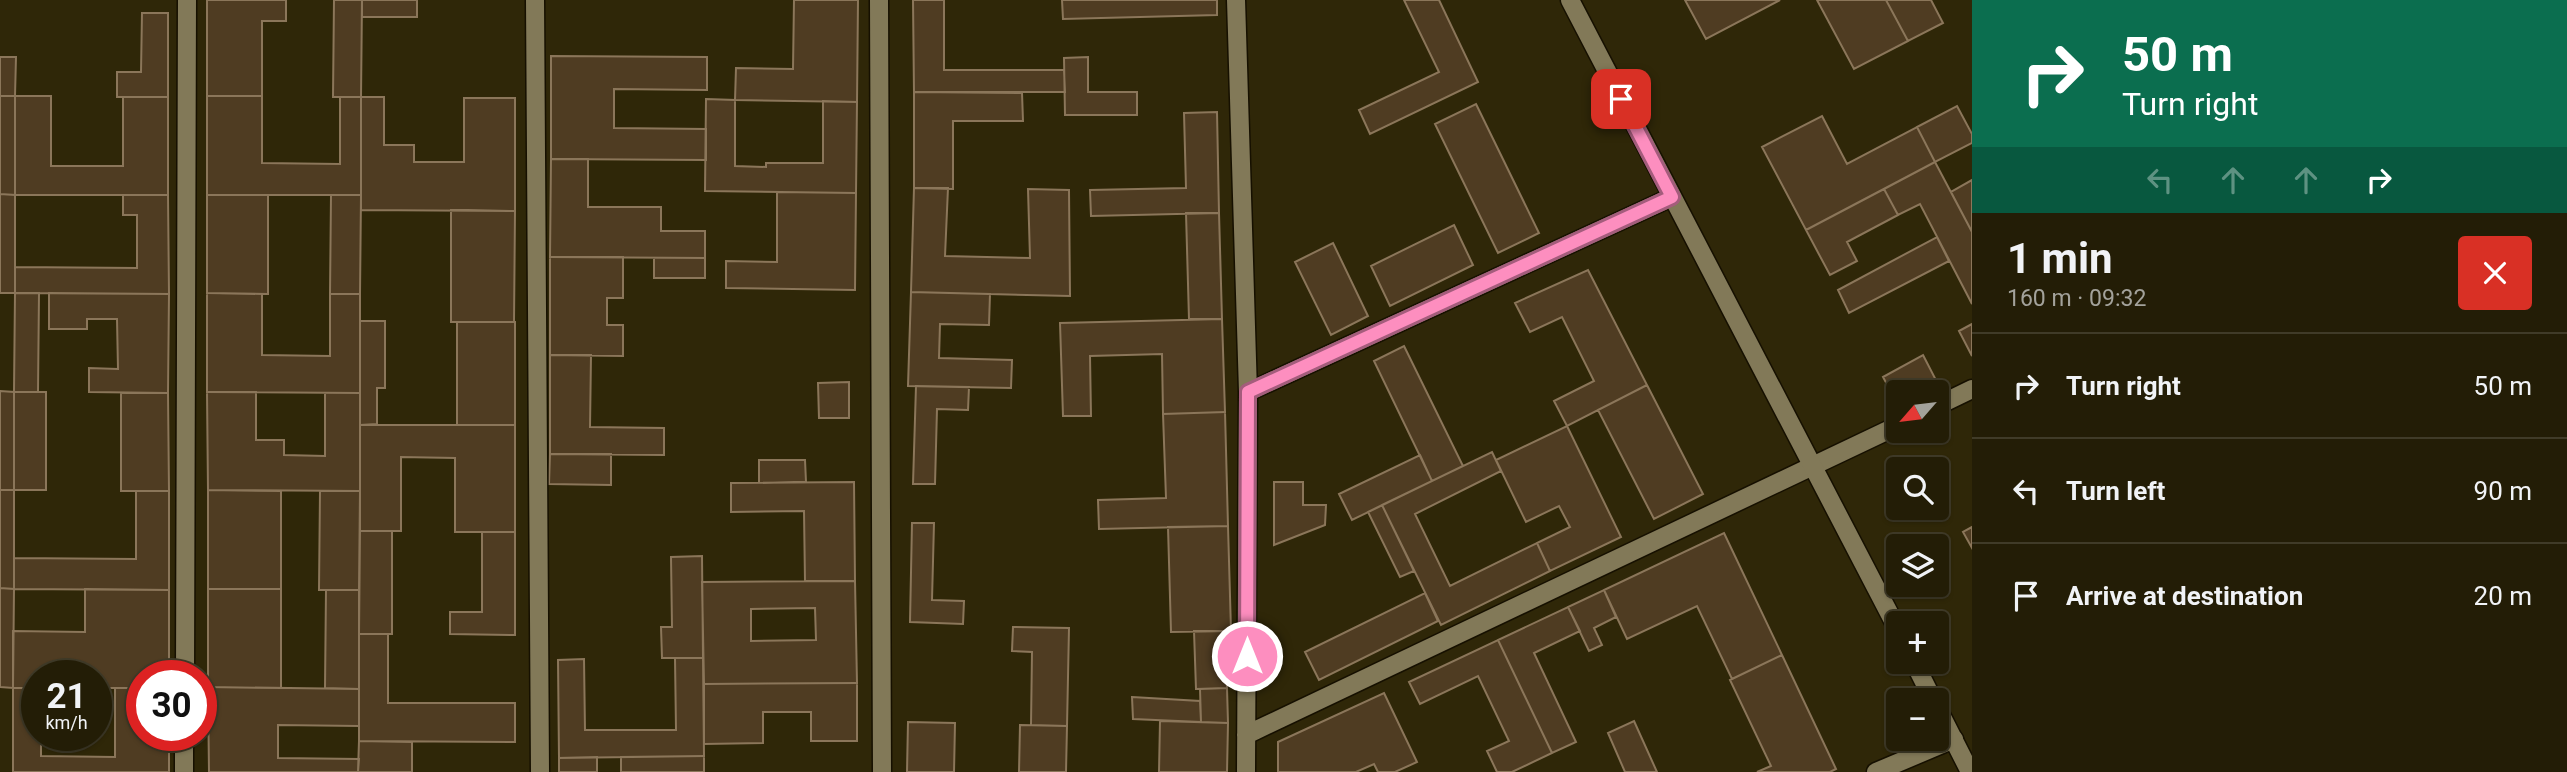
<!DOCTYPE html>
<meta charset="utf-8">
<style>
body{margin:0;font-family:Roboto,sans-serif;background:#2f2a14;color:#f1f3f6;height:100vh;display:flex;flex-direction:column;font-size:26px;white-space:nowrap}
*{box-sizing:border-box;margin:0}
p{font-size:23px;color:#a3a29b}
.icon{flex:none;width:38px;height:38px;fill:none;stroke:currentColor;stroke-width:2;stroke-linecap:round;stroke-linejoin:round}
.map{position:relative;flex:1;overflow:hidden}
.drawer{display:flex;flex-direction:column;background:#231d06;width:595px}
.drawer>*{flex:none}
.top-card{background:#0b6e4f;color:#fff;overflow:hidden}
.needle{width:46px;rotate:242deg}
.tools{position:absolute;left:1886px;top:380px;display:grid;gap:14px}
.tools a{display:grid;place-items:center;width:63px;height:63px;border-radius:7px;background:#231d06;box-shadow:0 2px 5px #0004,0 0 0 2px #403b28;font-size:35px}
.speed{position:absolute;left:21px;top:660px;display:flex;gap:14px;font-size:35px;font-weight:700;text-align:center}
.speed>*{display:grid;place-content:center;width:91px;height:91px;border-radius:50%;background:#231d06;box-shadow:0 2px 5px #0004,0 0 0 2px #403b28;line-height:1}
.speed small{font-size:18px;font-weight:400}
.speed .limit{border:10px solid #d22;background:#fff;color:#111}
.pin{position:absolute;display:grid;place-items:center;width:60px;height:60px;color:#fff;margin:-30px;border-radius:14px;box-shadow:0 4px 10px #0006}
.me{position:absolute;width:77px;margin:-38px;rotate:0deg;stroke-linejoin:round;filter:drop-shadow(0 0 5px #0008)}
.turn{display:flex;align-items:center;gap:24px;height:147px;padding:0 35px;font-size:32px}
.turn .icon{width:91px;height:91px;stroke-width:2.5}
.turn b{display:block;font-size:49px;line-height:60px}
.lanes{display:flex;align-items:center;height:66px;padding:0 35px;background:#0003;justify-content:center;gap:35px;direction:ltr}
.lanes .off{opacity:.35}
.round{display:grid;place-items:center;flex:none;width:74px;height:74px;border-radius:7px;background:#2f2a14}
.head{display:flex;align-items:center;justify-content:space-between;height:119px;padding:0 35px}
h1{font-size:42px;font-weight:700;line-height:52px}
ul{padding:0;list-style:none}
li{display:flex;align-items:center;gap:21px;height:105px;padding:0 35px;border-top:2px solid #403b28}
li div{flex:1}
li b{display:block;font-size:26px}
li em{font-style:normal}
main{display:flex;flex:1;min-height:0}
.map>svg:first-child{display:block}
.building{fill:#4f3c22;stroke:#8b765a;stroke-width:2;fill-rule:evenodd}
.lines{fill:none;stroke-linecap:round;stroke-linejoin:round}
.street-casing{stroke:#161000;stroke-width:21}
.secondary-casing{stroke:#161000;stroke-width:21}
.street{stroke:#827958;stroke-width:18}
.secondary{stroke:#827958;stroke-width:18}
.route-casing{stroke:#a45c7c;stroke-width:18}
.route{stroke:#fd8ebf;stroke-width:12}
</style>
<main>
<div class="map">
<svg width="1972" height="772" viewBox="0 0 1972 772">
<rect width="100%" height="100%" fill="#2f2708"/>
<path class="building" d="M 207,0 L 286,0 L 286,21 L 262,21 L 262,96 L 207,96 Z
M 334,0 L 362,0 L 361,97 L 333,97 Z
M 362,0 L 417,0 L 417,17 L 362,17 Z
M 794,0 L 858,0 L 857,102 L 735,100 L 736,68 L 793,69 Z
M 913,0 L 944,0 L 944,70 L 1064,70 L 1065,92 L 914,92 Z
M 1062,0 L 1217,0 L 1217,15 L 1063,19 Z
M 1404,0 L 1439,0 L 1478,82 L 1370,134 L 1359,110 L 1439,72 Z
M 1685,0 L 1780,0 L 1706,39 Z
M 1817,0 L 1886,0 L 1908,41 L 1854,69 Z
M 1886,0 L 1931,0 L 1943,23 L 1908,41 Z
M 142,13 L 168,13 L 168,97 L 117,97 L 117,72 L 141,72 Z
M 551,56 L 707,57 L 707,90 L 614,89 L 614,128 L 706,129 L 706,160 L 551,159 Z
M 0,57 L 16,57 L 15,96 L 0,96 Z
M 1088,57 L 1088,92 L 1137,92 L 1137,115 L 1065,115 L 1064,58 Z
M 914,92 L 1022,93 L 1023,121 L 953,121 L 953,189 L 914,188 Z
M 0,96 L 15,96 L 15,195 L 0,194 Z
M 15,96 L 51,96 L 51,166 L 123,166 L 123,97 L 168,97 L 168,195 L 15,195 Z
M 207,96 L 262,96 L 262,163 L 340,164 L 340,97 L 361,97 L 361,195 L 207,195 Z
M 361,97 L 384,97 L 384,145 L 414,145 L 414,162 L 464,162 L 464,98 L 515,98 L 515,211 L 361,210 Z
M 706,99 L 735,100 L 735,166 L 766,167 L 766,163 L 823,163 L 823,101 L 857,102 L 856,193 L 705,191 Z
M 1476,104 L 1539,233 L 1498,253 L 1435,124 Z
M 1957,106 L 1972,134 L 1972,143 L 1935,162 L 1917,127 Z
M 1217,112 L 1219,213 L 1091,216 L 1090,190 L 1186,188 L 1184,113 Z
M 1822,116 L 1847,164 L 1917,127 L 1935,162 L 1806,230 L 1762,147 Z
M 551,159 L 588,159 L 588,207 L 661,207 L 661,231 L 705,231 L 705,258 L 550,257 Z
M 1935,162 L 1972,232 L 1972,304 L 1920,204 L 1898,215 L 1884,189 Z
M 1972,180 L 1972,232 L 1951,192 Z
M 914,188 L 948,188 L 945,256 L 1030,258 L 1028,189 L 1069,190 L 1070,296 L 911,292 Z
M 1884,189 L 1898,215 L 1847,242 L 1857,261 L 1830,275 L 1806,230 Z
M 777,192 L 856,193 L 855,290 L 726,288 L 726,261 L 777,262 Z
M 0,194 L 15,195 L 15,293 L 0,293 Z
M 123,195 L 168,195 L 169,294 L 15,293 L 15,267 L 137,268 L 137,215 L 123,215 Z
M 207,195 L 268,195 L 268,294 L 207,293 Z
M 331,195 L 361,195 L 360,294 L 330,294 Z
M 451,210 L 515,211 L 514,322 L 451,322 Z
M 1186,213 L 1219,213 L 1222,319 L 1189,319 Z
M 1454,225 L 1473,265 L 1390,306 L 1371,266 Z
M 1937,237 L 1949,261 L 1849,313 L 1838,290 Z
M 1333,243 L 1368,316 L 1331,335 L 1295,262 Z
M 550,257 L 623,257 L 623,298 L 607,298 L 607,325 L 623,325 L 623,356 L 550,355 Z
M 654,258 L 705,258 L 705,278 L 654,278 Z
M 1588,270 L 1647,385 L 1567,426 L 1554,401 L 1594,381 L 1562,317 L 1530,332 L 1515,303 Z
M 911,292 L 990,294 L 989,325 L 940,324 L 939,358 L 1012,360 L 1011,388 L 908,386 Z
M 15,293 L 39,293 L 38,392 L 14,392 Z
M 49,293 L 169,294 L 168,393 L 89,392 L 89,368 L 118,369 L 117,319 L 87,319 L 87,329 L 49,329 Z
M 207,293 L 262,294 L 262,355 L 330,356 L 330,294 L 360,294 L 360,393 L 207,392 Z
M 1222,319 L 1225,412 L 1163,414 L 1162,354 L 1090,356 L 1091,416 L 1063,416 L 1060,323 Z
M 360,321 L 385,321 L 385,388 L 377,388 L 377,424 L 360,425 Z
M 457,322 L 515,322 L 515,425 L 457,425 Z
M 1972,324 L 1972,356 L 1959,331 Z
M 1404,346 L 1463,466 L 1432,481 L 1374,361 Z
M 550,355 L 591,355 L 590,427 L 664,428 L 664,455 L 550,454 Z
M 1923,355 L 1939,386 L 1928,392 L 1899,392 L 1899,407 L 1883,377 Z
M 849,382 L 849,418 L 819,418 L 818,383 Z
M 1647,385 L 1703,494 L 1654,519 L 1598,410 Z
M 916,386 L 969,387 L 968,410 L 937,409 L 935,484 L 913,484 Z
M 0,391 L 14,392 L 14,490 L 0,490 Z
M 14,392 L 46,392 L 46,490 L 14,490 Z
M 207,392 L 256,392 L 256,440 L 284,440 L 284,455 L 325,456 L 325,393 L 360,393 L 360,491 L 208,490 Z
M 121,393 L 168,393 L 169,491 L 121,491 Z
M 1225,412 L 1228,526 L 1099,529 L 1098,500 L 1166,498 L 1163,414 Z
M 360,425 L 515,425 L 515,532 L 455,532 L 455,458 L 401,457 L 401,531 L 360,531 Z
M 1567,426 L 1621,537 L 1550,571 L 1537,543 L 1570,527 L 1559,506 L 1526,522 L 1496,460 Z
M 1492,452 L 1501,471 L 1415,514 L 1450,586 L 1537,543 L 1550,571 L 1441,625 L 1382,505 Z
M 550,454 L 611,454 L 611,485 L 549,484 Z
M 1420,455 L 1432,481 L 1352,520 L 1339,494 Z
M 759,460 L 805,460 L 806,482 L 759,483 Z
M 854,482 L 855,581 L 805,581 L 804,511 L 731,512 L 731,483 Z
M 1274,482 L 1303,482 L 1303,505 L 1326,505 L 1325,525 L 1274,545 Z
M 0,490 L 14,490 L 14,589 L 0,588 Z
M 208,490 L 281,491 L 281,589 L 208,589 Z
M 136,491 L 169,491 L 169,590 L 14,589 L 14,558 L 136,559 Z
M 320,491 L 360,491 L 359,590 L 319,590 Z
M 1382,505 L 1414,571 L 1400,577 L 1368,512 Z
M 912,523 L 934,523 L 932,600 L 964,601 L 963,624 L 910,622 Z
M 1228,526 L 1231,631 L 1171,632 L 1168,527 Z
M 1972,527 L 1972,548 L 1963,532 Z
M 360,531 L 392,531 L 392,634 L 359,634 Z
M 482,532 L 515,532 L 515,635 L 450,634 L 450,612 L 482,612 Z
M 1724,533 L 1782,655 L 1732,679 L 1697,606 L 1627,639 L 1604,590 Z
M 702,556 L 703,658 L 662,658 L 661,627 L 672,627 L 671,557 Z
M 855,581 L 857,683 L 704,684 L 702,582 ZM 815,608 L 816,640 L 751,641 L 751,609 Z
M 0,588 L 14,589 L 13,688 L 0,687 Z
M 85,589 L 169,590 L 169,676 L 142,676 L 142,688 L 96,688 L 96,676 L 37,676 L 37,688 L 13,688 L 13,631 L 85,632 Z
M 208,589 L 281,589 L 281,688 L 208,687 Z
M 326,590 L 359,590 L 359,689 L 325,688 Z
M 1604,590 L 1616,617 L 1594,628 L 1602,645 L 1589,651 L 1568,607 Z
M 1425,593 L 1438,621 L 1319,680 L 1305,652 Z
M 1568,607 L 1580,631 L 1534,653 L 1576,742 L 1552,753 L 1498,640 Z
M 1013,627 L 1069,628 L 1067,726 L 1031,725 L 1032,652 L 1012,651 Z
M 1194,631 L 1226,631 L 1227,688 L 1196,689 Z
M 359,634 L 388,634 L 388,703 L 515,703 L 515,742 L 359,741 Z
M 1498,640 L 1552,753 L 1512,772 L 1497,772 L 1487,751 L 1509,741 L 1478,676 L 1420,704 L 1409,682 Z
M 1782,655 L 1836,769 L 1830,772 L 1757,772 L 1771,766 L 1730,680 Z
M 675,658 L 703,658 L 704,756 L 559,758 L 558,660 L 584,659 L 585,730 L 676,730 Z
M 857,683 L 857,741 L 811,741 L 811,712 L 763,712 L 763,743 L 704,744 L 704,684 Z
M 208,687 L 359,689 L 359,726 L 278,725 L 278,758 L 359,759 L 358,772 L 209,772 Z
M 13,688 L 37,688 L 37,735 L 41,735 L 41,756 L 115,757 L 115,688 L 142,688 L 142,735 L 169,735 L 169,772 L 13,772 Z
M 1227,688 L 1228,723 L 1201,722 L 1200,689 Z
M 1384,693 L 1417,762 L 1395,772 L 1378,772 L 1374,764 L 1356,772 L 1278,772 L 1278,742 Z
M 1132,697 L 1200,701 L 1201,722 L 1133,719 Z
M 1160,721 L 1228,723 L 1227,772 L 1159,772 Z
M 1634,721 L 1657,772 L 1625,772 L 1608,733 Z
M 908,722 L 955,723 L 954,772 L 907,772 Z
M 1020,725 L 1067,726 L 1066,772 L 1019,772 Z
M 359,741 L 412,742 L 412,772 L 358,772 Z
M 704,756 L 704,772 L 621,772 L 621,757 Z
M 597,757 L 597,772 L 559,772 L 559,758 Z"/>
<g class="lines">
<g class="street-casing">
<path id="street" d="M 535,0 L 540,772
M 879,0 L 882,772
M 1236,0 L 1248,392 L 1246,772
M 1248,392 L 1672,197
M 1937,406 L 1972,389
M 185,676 L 187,0
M 1246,735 L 1899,425
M 184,772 L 184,735
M 1876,772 L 1954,739"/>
</g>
<g class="secondary-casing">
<path id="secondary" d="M 1570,0 L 1899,632
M 1914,662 L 1933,700
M 1937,707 L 1970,772"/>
</g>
<use href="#street" class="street"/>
<use href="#secondary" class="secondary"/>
</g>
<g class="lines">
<g class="route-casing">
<path id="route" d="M 1247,656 L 1248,392 L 1672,197 L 1621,99"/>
</g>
<use href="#route" class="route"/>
</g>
</svg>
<div class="tools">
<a><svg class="needle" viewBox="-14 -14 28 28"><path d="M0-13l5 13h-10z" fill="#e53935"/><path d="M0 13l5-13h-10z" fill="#a3a29b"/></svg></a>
<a><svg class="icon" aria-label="search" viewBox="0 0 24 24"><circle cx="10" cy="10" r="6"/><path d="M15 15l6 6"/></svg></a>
<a><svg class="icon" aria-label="layers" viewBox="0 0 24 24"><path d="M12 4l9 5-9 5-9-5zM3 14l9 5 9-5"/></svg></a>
<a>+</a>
<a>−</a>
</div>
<div class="speed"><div>21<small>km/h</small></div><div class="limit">30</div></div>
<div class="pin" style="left:1621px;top:99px;background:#d93025"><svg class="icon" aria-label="arrive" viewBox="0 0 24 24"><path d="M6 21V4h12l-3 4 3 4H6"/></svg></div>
<svg class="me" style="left:1247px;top:656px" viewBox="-20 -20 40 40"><circle r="17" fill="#fd8ebf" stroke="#fff" stroke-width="3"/><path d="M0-11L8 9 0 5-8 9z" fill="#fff"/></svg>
</div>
<section class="drawer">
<div class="top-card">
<div class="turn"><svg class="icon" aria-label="right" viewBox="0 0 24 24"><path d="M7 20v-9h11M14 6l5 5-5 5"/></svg><div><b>50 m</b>Turn right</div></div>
<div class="lanes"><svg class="icon off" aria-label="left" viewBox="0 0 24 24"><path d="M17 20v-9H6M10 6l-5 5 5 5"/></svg><svg class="icon off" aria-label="ahead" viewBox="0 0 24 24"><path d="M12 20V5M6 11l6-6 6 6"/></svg><svg class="icon off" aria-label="ahead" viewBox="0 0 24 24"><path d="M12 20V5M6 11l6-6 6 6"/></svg><svg class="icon" aria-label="right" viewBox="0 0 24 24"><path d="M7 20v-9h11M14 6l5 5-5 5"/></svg></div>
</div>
<div class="head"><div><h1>1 min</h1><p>160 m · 09:32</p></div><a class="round" style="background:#d93025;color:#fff"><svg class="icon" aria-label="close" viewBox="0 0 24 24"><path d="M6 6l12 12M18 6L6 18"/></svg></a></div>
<ul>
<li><svg class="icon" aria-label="right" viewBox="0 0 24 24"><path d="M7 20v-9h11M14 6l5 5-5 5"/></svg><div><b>Turn right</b></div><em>50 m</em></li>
<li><svg class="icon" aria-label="left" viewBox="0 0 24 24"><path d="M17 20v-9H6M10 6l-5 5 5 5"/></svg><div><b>Turn left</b></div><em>90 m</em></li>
<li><svg class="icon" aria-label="arrive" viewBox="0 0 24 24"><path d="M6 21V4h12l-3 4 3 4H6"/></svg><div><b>Arrive at destination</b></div><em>20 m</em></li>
</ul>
</section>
</main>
